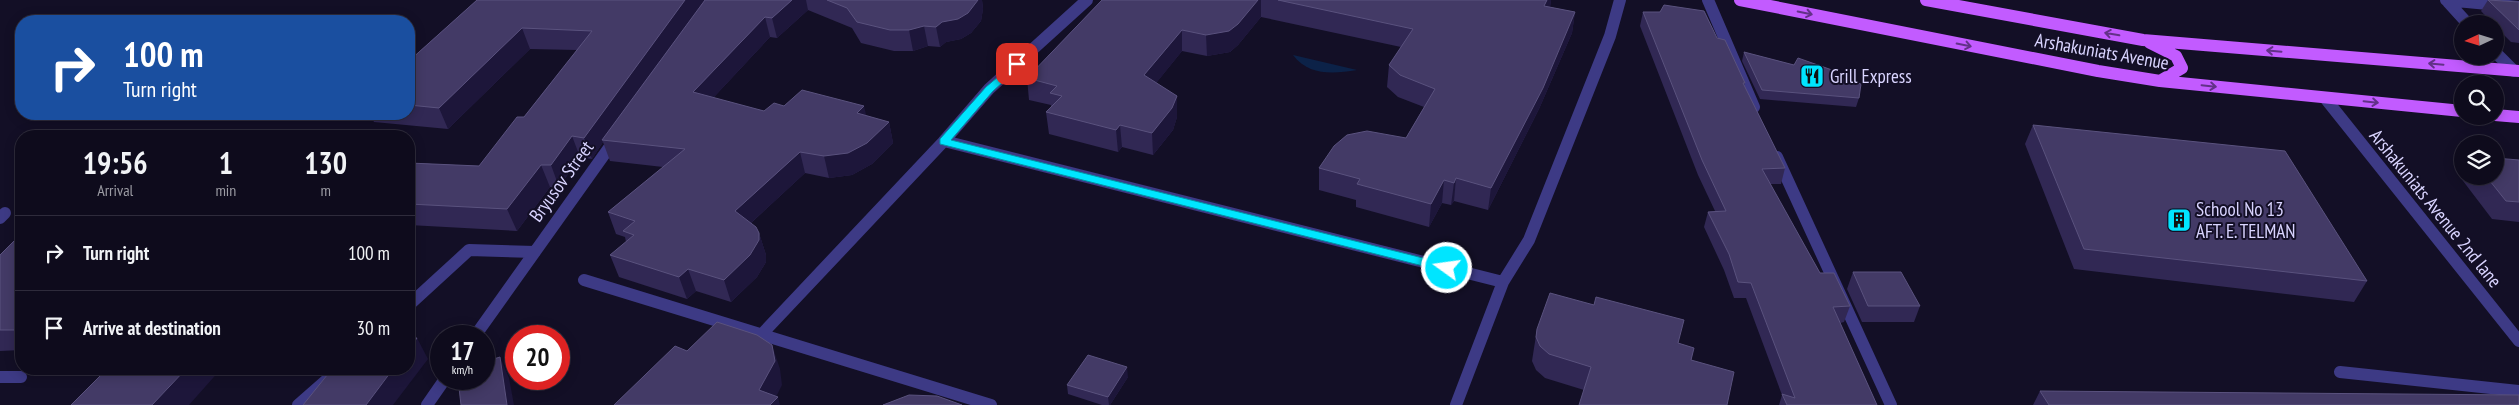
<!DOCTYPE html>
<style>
body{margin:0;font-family:"PT Sans Narrow",sans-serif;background:#1c1929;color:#f1f3f6;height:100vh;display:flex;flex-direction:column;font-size:19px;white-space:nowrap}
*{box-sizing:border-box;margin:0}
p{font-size:16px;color:#9b9ba3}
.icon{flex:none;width:28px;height:28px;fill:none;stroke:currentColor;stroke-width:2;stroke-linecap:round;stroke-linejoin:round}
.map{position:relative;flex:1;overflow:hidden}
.drawer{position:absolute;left:15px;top:130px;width:400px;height:245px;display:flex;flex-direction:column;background:#0e0b1c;border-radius:20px;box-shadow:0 2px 12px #0003,0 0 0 1px #2e2b3b}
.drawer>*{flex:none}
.hud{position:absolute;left:15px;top:15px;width:400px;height:105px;border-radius:20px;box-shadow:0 2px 12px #0003,0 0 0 1px #2e2b3b;background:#1a4fa0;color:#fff;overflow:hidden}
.needle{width:32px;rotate:266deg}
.buttons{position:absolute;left:2454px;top:15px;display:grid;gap:10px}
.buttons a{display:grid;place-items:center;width:50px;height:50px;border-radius:50%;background:#0e0b1c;box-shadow:0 2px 12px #0003,0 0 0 1px #2e2b3b;font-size:25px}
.speed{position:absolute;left:430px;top:325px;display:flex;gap:10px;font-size:25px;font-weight:700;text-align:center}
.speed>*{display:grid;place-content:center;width:65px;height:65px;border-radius:50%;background:#0e0b1c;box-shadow:0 2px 12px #0003,0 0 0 1px #2e2b3b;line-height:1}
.speed small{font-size:12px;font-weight:400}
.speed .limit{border:8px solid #d22;background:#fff;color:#111}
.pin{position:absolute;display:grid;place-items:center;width:42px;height:42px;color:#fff;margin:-21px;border-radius:10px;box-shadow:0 2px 8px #0006}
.me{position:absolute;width:55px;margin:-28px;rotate:284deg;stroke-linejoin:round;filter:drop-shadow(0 0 4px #0008)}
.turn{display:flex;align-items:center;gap:18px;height:105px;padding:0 25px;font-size:22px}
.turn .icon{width:65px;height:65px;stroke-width:2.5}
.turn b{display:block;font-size:35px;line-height:42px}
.eta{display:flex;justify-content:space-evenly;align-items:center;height:85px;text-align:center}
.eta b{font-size:30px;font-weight:700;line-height:35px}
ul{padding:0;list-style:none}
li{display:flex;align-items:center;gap:15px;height:75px;padding:0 25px;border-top:1px solid #2e2b3b}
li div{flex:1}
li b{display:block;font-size:19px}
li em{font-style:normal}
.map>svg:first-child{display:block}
.water{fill:#0c2248}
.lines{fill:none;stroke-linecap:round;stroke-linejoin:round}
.minor{stroke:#3d3a85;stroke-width:12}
.major{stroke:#c25bff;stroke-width:12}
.wall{fill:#312854}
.shaded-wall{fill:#1d163a}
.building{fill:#433a66;stroke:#5a527e}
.oneway{stroke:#623188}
.route{fill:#00e5ff;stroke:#0095a6}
.labels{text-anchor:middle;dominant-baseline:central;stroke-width:4;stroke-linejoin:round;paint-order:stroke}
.street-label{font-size:19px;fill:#d9d4ff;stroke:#130f26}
.poi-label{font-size:19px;fill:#d9d4ff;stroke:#130f26;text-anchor:start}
</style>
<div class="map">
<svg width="2519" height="405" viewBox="0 0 2519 405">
<rect width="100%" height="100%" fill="#130f26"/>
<path class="water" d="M 1293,55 L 1357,70 C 1333,74 1309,76 1293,55 Z"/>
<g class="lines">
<path class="minor" d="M 1708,0 L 1754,107
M 2446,0 L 2519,7
M 2448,2 L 2468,24
M 2495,52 L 2514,71
M 2325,98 L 2519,341
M 944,141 L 1503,282
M 1777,157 L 1891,405
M 0,218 L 5,213
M 584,280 L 991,405
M 409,305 L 469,250 L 535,252
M 762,334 L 944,141 L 989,89 L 1087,0
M 475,336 L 616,138
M 2340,372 L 2519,391
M 0,377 L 21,377
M 298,405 L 339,369
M 427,405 L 445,379
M 1456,405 L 1503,282 L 1529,240 L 1610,36 L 1620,0"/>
<path class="major" d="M 1740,0 L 2098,71 L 2160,81 L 2462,111
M 1926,0 L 2143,40 L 2519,71
M 2150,43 L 2176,56 L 2182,68 L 2160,81
M 2495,115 L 2519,117"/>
</g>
<path class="wall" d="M 477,0 L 982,0 L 983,9 L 981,21 L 971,33 L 961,39 L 946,42 L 940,47 L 928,46 L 913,51 L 894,51 L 861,43 L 852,28 L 808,10 L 777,38 L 770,37 L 713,98 L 764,111 L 784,106 L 866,116 L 889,122 L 893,143 L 872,164 L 852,175 L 829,178 L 805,173 L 751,223 L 759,233 L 766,255 L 766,262 L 757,277 L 731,302 L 696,291 L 687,299 L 619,277 L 610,255 L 626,242 L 625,237 L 616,234 L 608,212 L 663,167 L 610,161 L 603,142 L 592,159 L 580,157 L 559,187 L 550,187 L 517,231 L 409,225 L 409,163 L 479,166 L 524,117 L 577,50 L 530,49 L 448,129 L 374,122 L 370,114 L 409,114 L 409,61 Z
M 1102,0 L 1551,0 L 1550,7 L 1575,12 L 1572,33 L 1539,109 L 1488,210 L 1454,201 L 1451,205 L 1442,203 L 1429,227 L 1356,207 L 1356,200 L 1319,190 L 1319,168 L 1406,138 L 1424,107 L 1398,97 L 1387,87 L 1389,65 L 1401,47 L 1261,17 L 1238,45 L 1230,52 L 1207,56 L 1182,51 L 1156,83 L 1177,96 L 1177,117 L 1173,130 L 1153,155 L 1122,147 L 1118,152 L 1049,134 L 1046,112 L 1051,107 L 1051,105 L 1029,100 L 1027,78 Z
M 2488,0 L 2519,2 L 2519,43 L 2511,42 L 2495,26 L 2495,24 L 2493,24 L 2481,11 Z
M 1643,12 L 1717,38 L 1745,83 L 1744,86 L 1785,168 L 1781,184 L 1770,184 L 1820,273 L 1850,306 L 1844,322 L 1840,323 L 1877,405 L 1779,405 L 1782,395 L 1746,298 L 1734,298 L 1724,270 L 1704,227 L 1708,212 L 1715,211 L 1698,175 L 1640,26 Z
M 1744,52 L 1833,76 L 1859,98 L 1856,107 L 1760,99 L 1742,61 Z
M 2033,125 L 2367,281 L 2354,302 L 2074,269 L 2025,144 Z
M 2519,160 L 2519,222 L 2492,219 L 2457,173 L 2462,166 L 2462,176 L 2495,176 Z
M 21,234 L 21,350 L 0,351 L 0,255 Z
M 1853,272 L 1920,306 L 1914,322 L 1862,322 L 1847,289 Z
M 1594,305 L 1684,320 L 1584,390 L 1545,378 L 1536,370 L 1532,361 L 1537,329 Z
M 1128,377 L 1110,405 L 1102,405 L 1068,394 L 1067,385 Z
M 2040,391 L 2519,405 L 2033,405 Z"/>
<path class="shaded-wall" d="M 685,0 L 705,0 L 602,140 L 603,142 L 592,159 L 584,138 Z
M 792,0 L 806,0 L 808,10 L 777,38 L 772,18 Z
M 978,0 L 982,0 L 983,9 L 981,21 L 971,33 L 961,39 L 946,42 L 940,47 L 936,27 L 942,22 Z
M 1258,0 L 1261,0 L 1261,17 L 1238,45 L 1230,52 L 1207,56 L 1206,35 Z
M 1547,0 L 1551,0 L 1550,8 L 1544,6 Z
M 1575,12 L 1572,33 L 1539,109 L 1488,210 L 1491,188 Z
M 765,17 L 770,37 L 699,113 L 693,92 Z
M 924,26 L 928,46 L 913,51 L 909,30 Z
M 522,28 L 530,49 L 448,129 L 439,108 Z
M 1182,30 L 1182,51 L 1145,97 L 1144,75 Z
M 1177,96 L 1177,117 L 1173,130 L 1153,155 L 1152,133 Z
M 864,106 L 869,127 L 857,113 Z
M 889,122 L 893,143 L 872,164 L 852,175 L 829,178 L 824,156 Z
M 1120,125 L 1122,147 L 1118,152 L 1116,130 Z
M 572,136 L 580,157 L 559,187 L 551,165 Z
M 800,152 L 805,173 L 741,232 L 735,211 Z
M 541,165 L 550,187 L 517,231 L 507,209 Z
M 1456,178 L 1454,201 L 1451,205 L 1454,183 Z
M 1444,180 L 1442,203 L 1429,227 L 1431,204 Z
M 759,233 L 766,255 L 766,262 L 757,277 L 731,302 L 724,280 Z
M 688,269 L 696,291 L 687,299 L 679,277 Z
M 417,338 L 428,359 L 393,405 L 366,405 L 393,369 L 409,369 L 409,349 Z
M 772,345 L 780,369 L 782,385 L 774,401 L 778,397 L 780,405 L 764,405 L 759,390 Z
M 500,357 L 509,378 L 514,405 L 507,405 Z
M 1127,367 L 1128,377 L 1110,405 L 1109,405 L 1108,397 Z
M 186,369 L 221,369 L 189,405 L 152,405 Z"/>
<path class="building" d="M 477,0 L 685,0 L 584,138 L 572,136 L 551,165 L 541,165 L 507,209 L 409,204 L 409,163 L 479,166 L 517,117 L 524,117 L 592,31 L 522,28 L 439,108 L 409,105 L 409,61 Z
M 705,0 L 792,0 L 772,18 L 765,17 L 693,92 L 764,111 L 774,103 L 784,106 L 802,90 L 864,106 L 857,113 L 889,122 L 867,143 L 848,153 L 824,156 L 800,152 L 735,211 L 756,227 L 759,233 L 759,240 L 750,255 L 724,280 L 688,269 L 679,277 L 610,255 L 634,235 L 623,231 L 635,221 L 608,212 L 685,149 L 602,140 Z
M 827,0 L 978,0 L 968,13 L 958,19 L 942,22 L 936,27 L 924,26 L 909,30 L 890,30 L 857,22 L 847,8 Z
M 1102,0 L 1258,0 L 1238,24 L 1229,31 L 1206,35 L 1182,30 L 1144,75 L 1177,96 L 1172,108 L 1152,133 L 1120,125 L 1116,130 L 1046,112 L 1062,96 L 1050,93 L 1057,86 L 1027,78 Z
M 1278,0 L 1547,0 L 1544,6 L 1575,12 L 1543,88 L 1491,188 L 1456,178 L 1454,183 L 1444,180 L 1431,204 L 1357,184 L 1360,179 L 1319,168 L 1334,146 L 1347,135 L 1367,131 L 1406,138 L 1435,89 L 1400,75 L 1389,65 L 1413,29 Z
M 2488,0 L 2519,2 L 2519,30 Z
M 1664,5 L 1704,11 L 1717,38 L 1725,40 L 1745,83 L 1743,83 L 1785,168 L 1762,169 L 1820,273 L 1834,273 L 1850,306 L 1833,307 L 1877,405 L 1787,405 L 1782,394 L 1795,398 L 1751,283 L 1738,282 L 1729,254 L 1708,212 L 1726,211 L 1702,160 L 1643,12 L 1660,12 Z
M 1744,52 L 1794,65 L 1798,58 L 1832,70 L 1833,76 L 1861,84 L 1859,98 L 1762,90 Z
M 2033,125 L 2285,151 L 2367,281 L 2084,249 Z
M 2495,158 L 2519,160 L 2519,202 L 2506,201 L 2486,176 L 2495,176 Z
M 21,234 L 21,328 L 19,330 L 0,330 L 0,255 Z
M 1853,272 L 1901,272 L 1920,306 L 1868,306 Z
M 1550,293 L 1594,305 L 1596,297 L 1684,320 L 1678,343 L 1694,348 L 1691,360 L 1734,372 L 1727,405 L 1579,405 L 1591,367 L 1549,354 L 1540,346 L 1536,337 L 1537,329 Z
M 717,322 L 757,335 L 772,345 L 775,361 L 759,390 L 778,397 L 770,405 L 614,405 L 675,346 L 687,351 Z
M 409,338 L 417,338 L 409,349 Z
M 1088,355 L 1127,367 L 1108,397 L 1067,385 Z
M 500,357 L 507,405 L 461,405 L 458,379 L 484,379 L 484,362 Z
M 107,369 L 186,369 L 152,405 L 71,405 Z
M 332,369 L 393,369 L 366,405 L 303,405 Z
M 2040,391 L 2519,395 L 2519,405 L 2049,405 Z
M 909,395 L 937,396 L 962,405 L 883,405 Z"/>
<defs><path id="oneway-shaft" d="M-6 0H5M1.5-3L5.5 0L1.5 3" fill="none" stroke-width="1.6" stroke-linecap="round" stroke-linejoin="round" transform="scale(1.25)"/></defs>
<g class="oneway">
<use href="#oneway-shaft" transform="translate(1805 13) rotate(12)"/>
<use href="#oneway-shaft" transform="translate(2112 34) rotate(-170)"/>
<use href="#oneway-shaft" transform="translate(1964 45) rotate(11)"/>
<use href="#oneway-shaft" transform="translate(2274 51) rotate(-175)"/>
<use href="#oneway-shaft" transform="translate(2436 64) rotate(-175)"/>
<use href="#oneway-shaft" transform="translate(2209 86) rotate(6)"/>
<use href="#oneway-shaft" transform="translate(2371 102) rotate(6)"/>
</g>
<path class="route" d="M 1017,61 L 1021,62 L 1021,66 L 993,91 L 951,140 L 1447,264 L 1453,268 L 1447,272 L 940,144 L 940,139 L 986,87 Z"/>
<defs>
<g id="restaurant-square" transform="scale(1.25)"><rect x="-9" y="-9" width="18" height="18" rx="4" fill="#00e5ff" stroke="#130f26"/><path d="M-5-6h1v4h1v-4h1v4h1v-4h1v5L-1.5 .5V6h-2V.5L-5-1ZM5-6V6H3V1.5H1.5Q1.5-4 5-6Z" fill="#111"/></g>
<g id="building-square" transform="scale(1.25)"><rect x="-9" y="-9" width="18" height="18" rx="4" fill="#00e5ff" stroke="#130f26"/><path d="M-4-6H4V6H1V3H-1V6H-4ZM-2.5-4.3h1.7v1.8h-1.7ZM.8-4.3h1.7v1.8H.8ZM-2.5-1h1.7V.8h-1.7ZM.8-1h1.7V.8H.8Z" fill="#111"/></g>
</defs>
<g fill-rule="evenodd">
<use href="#restaurant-square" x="1812" y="76"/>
<use href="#building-square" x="2179" y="220"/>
</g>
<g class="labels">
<g class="street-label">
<text transform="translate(2102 51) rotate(10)">Arshakuniats Avenue</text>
<text transform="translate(561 181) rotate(-54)">Bryusov Street</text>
<text transform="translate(2436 208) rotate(51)">Arshakuniats Avenue 2nd lane</text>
</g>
<g class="poi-label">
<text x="1830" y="76">Grill Express</text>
<text x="2196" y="209">School No 13<tspan x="2196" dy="22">AFT. E. TELMAN</tspan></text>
</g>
</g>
</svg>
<div class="buttons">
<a><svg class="needle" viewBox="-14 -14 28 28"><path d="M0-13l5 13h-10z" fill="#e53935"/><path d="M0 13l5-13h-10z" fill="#9b9ba3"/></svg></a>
<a><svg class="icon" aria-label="search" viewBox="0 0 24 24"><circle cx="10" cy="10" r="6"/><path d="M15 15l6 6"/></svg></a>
<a><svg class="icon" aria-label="layers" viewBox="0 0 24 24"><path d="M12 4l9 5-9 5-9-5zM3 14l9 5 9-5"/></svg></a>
</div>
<div class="speed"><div>17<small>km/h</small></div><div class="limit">20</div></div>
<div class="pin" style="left:1017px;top:64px;background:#d93025"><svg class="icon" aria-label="arrive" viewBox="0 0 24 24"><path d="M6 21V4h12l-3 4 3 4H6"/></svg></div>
<svg class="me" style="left:1447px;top:268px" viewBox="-20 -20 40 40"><circle r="17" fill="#00e5ff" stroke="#fff" stroke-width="3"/><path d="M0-11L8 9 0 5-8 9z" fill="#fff"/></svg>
<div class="hud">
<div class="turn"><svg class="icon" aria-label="right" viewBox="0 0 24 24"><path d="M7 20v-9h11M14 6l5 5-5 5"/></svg><div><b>100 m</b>Turn right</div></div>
</div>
<section class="drawer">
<div class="eta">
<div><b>19:56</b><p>Arrival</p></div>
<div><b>1</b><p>min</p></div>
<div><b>130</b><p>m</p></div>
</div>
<ul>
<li><svg class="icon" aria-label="right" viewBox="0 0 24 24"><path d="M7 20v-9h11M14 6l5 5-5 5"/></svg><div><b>Turn right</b></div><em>100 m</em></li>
<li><svg class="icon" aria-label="arrive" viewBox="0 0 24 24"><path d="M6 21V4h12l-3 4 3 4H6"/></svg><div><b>Arrive at destination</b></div><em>30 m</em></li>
</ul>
</section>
</div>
